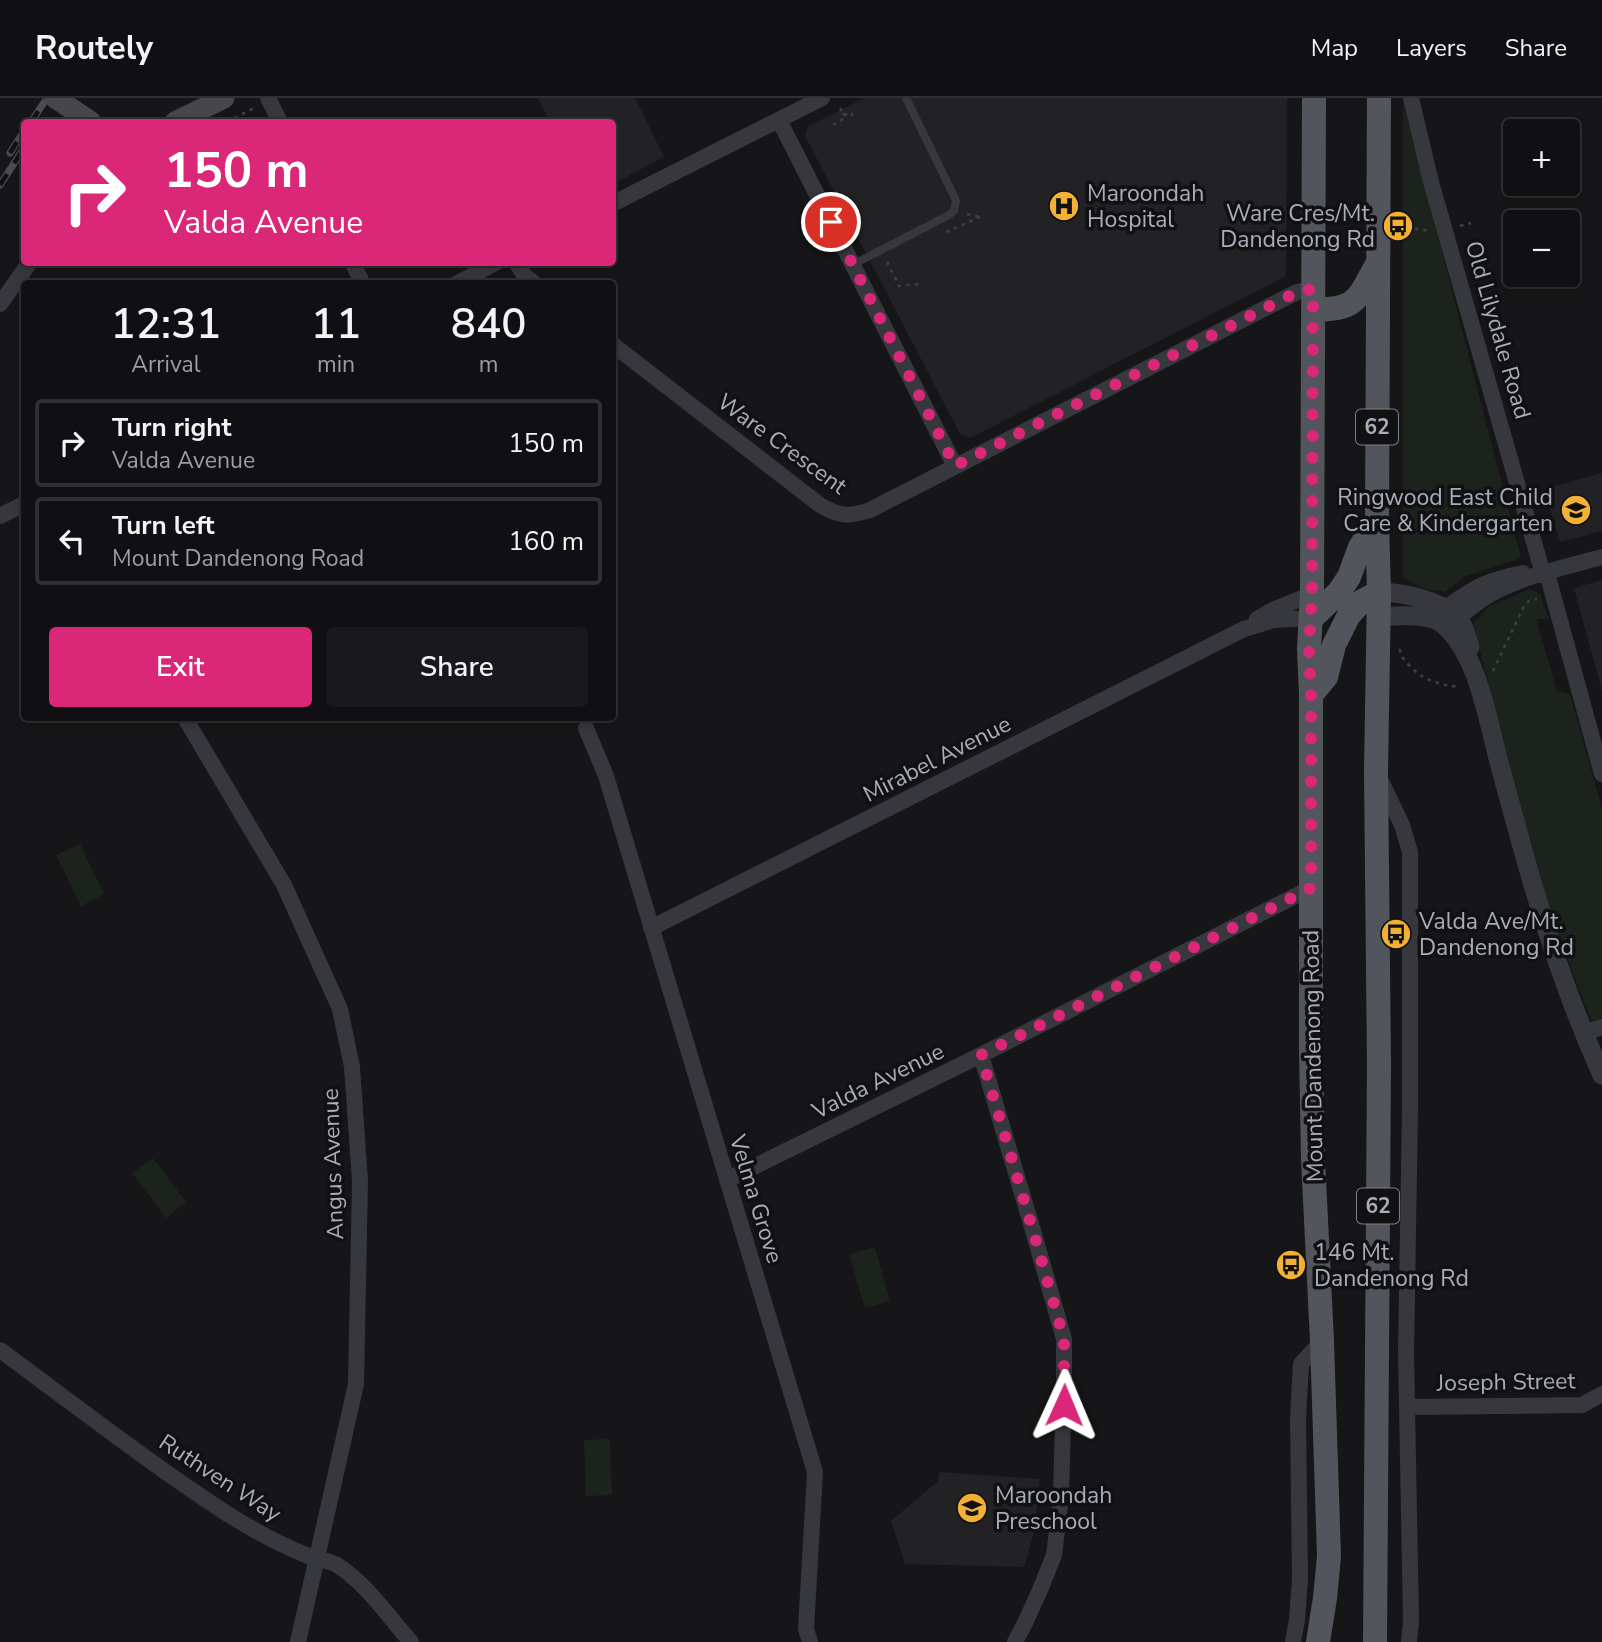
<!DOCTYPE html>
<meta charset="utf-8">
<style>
body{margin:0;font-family:"Nunito Sans",sans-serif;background:#19191b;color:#f1f3f6;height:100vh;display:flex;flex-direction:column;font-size:26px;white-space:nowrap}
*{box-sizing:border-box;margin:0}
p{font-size:23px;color:#9c9d9f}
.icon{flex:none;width:38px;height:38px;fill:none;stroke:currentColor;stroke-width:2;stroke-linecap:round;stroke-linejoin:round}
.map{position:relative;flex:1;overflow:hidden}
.side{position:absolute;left:21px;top:182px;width:595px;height:441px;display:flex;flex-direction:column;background:#101012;border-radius:7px;box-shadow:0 4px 10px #0003,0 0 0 2px #303032}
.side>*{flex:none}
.top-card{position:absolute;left:21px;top:21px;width:595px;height:147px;border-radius:7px;box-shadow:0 4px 10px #0003,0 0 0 2px #303032;background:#db2777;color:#fff;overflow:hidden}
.fabs{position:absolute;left:1503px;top:21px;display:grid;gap:14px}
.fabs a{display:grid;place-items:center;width:77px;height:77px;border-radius:7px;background:#101012;box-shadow:0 4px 10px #0003,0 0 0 2px #303032;font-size:35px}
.pin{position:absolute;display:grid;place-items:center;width:60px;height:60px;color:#fff;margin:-30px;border:4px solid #fff;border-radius:50%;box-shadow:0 2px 7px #0007}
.me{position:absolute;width:77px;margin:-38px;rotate:1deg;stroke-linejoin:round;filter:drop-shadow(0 0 5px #0008)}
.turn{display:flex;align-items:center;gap:24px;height:147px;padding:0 28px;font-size:32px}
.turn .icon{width:91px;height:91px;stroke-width:2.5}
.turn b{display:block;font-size:49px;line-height:60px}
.eta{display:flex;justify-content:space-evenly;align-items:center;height:119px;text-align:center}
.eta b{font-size:42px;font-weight:600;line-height:49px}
.action{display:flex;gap:14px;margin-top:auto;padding:14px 28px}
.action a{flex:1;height:80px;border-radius:7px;background:#db2777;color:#fff;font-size:28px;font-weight:600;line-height:80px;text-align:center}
.action a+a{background:#19191b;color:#f1f3f6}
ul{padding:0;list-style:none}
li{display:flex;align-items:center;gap:21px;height:88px;margin:0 14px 10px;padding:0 14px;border:4px solid #303032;border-radius:7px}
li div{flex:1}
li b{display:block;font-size:26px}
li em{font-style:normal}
header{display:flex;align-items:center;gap:42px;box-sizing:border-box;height:98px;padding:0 35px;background:#101012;border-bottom:2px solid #303032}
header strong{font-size:33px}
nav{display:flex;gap:38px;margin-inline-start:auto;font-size:24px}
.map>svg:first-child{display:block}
.built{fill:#222225}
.green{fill:#1c231d}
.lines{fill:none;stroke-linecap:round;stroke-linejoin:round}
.path{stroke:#3d3f44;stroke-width:2.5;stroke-dasharray:3.5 5;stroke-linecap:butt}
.service{stroke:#37383d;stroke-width:8}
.minor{stroke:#37383d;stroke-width:16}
.tertiary{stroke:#37383d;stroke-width:19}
.secondary{stroke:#45474d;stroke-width:21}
.primary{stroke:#53555c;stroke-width:24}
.rail-casing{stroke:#4a4c52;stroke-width:7}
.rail{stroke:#111113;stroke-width:4.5;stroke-dasharray:13;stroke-linecap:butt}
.path-bridge{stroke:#3d3f44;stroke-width:2.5;stroke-dasharray:3.5 5;stroke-linecap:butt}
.secondary-bridge{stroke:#45474d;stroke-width:21}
.route{stroke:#db2777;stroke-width:12;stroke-dasharray:0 21.6}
.labels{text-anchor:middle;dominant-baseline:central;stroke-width:7;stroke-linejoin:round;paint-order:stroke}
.shield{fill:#111113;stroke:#7b7e86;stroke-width:2}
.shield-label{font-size:21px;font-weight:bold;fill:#a8adb8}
.poi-label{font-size:23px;fill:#a8adb8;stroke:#111113;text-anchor:start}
.street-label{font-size:23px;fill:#a8adb8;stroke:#111113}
</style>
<header>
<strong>Routely</strong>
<nav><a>Map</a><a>Layers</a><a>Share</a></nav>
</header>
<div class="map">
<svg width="1602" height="1544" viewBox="0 0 1602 1544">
<rect width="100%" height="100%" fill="#161618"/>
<path class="built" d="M 538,0 L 635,0 L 664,59 L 613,86 L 612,24 L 550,24 Z
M 864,0 L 1287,0 L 1286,178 L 970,340 L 960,336 L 805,38 L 807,29 Z
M 1602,375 L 1602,433 L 1560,444 L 1544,391 Z
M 1602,482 L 1602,593 L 1574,490 Z
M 939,1374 L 1040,1381 L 1035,1430 L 1024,1469 L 905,1466 L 891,1423 L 938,1383 Z"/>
<path class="green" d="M 1403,3 L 1521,460 L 1466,478 L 1445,494 L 1423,490 L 1403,479 Z
M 1530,491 L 1540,496 L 1549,521 L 1536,521 L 1557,593 L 1570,596 L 1602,711 L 1602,920 L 1591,923 L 1553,822 L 1521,711 L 1473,525 L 1488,509 Z
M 80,746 L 104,796 L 81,808 L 56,757 Z
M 153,1060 L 186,1104 L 166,1120 L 132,1075 Z
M 875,1149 L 890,1203 L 865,1210 L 849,1156 Z
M 610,1341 L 612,1397 L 586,1398 L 584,1342 Z"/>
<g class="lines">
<path class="path" d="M 840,10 L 843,15
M 133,24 L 134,19
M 227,24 L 256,9
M 833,27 L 842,22 L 841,19 L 851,14 L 852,17 L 847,19
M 967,116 L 980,119
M 1398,128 L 1429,133
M 1460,128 L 1471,125
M 946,134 L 980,119
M 887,164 L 899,188 L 921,186
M 1400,551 C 1400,558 1403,560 1408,566 C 1422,582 1439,587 1460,589
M 1493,573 L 1524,508 L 1529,503 L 1537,501"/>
<path class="service" d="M 852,167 L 949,117 L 954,113 L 956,103 L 952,94 L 906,0"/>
<path class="minor" d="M 268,0 L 280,24
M 1411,0 L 1431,84 L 1543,476
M 779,22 L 955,368
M 612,106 L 822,0
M 352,164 L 363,186
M 516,164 L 524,177 L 535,186
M 456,186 L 497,164
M 0,206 L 30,164
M 612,246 L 820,407 C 840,419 848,419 870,412 L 1297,194 L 1313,191
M 0,418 L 24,406
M 1547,475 L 1602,676
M 1444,511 C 1474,489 1487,482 1523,475
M 1458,520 C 1467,513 1475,506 1484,500 C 1515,480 1566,469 1602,459
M 1257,521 L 1273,512 L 1312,496
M 185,620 L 284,787 L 340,911 L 352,969 L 360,1083 L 356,1286 L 298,1544
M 586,630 L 606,678 L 815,1374 L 806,1531 L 810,1544
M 1380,681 L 1402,727 L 1410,754 L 1410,1012 L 1406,1254 L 1411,1523 L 1409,1544
M 651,830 L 1244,531 L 1274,522 L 1312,520
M 1583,935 L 1602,929
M 981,957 L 1034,1136 L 1064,1241 L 1064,1284 L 1061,1399 L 1054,1457 L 1040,1492 L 1025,1525 L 1015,1544
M 727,1082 L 981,957 L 1311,790
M 0,1252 C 75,1307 148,1364 226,1415 C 251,1431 279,1446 306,1457 C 316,1461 327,1462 337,1467 C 367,1486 388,1518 411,1544
M 1408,1309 L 1582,1307 L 1602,1296
M 1293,1544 L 1297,1522 L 1300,1481 L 1298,1320 L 1301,1266 L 1322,1243"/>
<path class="tertiary" d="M 1379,494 C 1404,495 1437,501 1457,519 C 1464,526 1467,540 1470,549
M 1378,519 C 1396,518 1431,514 1445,528 C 1479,560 1487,620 1499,664 C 1510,705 1521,746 1533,787 C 1552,852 1574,915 1602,977"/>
<path class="secondary" d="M 66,7 L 91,24
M 175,24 L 224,0"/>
<path class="primary" d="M 1314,0 L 1312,496 L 1309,551 L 1311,597 L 1311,951 L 1313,1061 L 1322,1243 L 1329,1458 L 1325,1500 L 1318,1544
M 1314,212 C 1356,211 1357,203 1376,168
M 1312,520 L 1339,494 L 1349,479 L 1360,449 L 1377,424
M 1311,597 L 1326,579 L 1334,547 L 1349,517 L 1362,503 L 1379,494
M 1375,1544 L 1379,966 L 1376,673 L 1379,494 L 1377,424 L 1379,0"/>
<g class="rail-casing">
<path id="rail" d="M 31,24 L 47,0
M 10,55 L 24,33
M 0,87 L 24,50"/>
</g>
<use href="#rail" class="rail"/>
<path class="path-bridge" d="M 843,15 L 846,20 L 847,19"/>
<path class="secondary-bridge" d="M 55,0 L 66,7"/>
</g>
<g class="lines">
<path class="route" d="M 831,124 L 955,368 L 1297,194 L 1313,191 L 1312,496 L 1309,551 L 1311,597 L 1311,790 L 981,957 L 1034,1136 L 1064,1241 L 1064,1307"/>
</g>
<defs>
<g id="hospital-disc" transform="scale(1.575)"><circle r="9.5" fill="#f2b134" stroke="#111113"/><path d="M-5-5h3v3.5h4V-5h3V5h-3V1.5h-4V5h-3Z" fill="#111"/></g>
<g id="bus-disc" transform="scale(1.575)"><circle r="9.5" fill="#f2b134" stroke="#111113"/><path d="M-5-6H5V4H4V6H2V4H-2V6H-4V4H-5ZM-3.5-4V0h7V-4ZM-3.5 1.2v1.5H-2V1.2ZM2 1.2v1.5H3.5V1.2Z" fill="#111"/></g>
<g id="school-disc" transform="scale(1.575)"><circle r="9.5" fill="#f2b134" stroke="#111113"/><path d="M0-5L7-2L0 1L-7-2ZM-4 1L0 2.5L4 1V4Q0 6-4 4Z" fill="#111"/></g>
</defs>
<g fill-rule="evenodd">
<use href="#hospital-disc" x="1064" y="108"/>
<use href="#bus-disc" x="1398" y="128"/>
<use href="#school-disc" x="1576" y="412"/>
<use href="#bus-disc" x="1396" y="836"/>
<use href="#bus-disc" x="1291" y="1167"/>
<use href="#school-disc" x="972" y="1410"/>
</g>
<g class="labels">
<g class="shield">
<rect x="1356" y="311.5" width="42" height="35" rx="5"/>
<rect x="1357" y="1090.5" width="42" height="35" rx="5"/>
</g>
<g class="shield-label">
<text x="1377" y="329">62</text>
<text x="1378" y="1108">62</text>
</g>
<g class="poi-label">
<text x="1087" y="95">Maroondah<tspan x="1087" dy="26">Hospital</tspan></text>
<text x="1375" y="115" text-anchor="end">Ware Cres/Mt.<tspan x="1375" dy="26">Dandenong Rd</tspan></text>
<text x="1553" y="399" text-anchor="end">Ringwood East Child<tspan x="1553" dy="26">Care &amp; Kindergarten</tspan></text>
<text x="1419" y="823">Valda Ave/Mt.<tspan x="1419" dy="26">Dandenong Rd</tspan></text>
<text x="1314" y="1154">146 Mt.<tspan x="1314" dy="26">Dandenong Rd</tspan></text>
<text x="995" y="1397">Maroondah<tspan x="995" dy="26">Preschool</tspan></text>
</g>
<g class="street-label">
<text transform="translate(1498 232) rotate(74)">Old Lilydale Road</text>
<text transform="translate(782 346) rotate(36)">Ware Crescent</text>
<text transform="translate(937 661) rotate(-27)">Mirabel Avenue</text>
<text transform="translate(1313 958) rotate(-91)">Mount Dandenong Road</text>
<text transform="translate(878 983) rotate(-26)">Valda Avenue</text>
<text transform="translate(333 1066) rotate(-92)">Angus Avenue</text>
<text transform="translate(756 1101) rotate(73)">Velma Grove</text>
<text transform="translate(1506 1284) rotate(-1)">Joseph Street</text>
<text transform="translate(220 1380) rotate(33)">Ruthven Way</text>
</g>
</g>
</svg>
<div class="fabs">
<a>+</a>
<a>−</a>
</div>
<div class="pin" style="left:831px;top:124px;background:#d93025"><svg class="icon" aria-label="arrive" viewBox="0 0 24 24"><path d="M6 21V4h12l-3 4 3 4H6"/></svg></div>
<svg class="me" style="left:1064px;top:1307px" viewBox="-20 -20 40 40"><path d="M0-17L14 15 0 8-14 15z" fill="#db2777" stroke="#fff" stroke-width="4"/></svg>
<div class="top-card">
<div class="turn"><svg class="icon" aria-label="right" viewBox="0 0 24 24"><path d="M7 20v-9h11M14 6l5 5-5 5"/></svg><div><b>150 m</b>Valda Avenue</div></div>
</div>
<section class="side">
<div class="eta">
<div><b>12:31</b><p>Arrival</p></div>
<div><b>11</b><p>min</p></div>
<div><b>840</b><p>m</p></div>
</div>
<ul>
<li><svg class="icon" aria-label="right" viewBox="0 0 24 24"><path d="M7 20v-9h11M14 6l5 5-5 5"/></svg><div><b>Turn right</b><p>Valda Avenue</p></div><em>150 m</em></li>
<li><svg class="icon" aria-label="left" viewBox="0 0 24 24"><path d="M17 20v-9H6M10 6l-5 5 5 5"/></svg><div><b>Turn left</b><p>Mount Dandenong Road</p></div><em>160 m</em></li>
</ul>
<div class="action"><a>Exit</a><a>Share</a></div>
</section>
</div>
